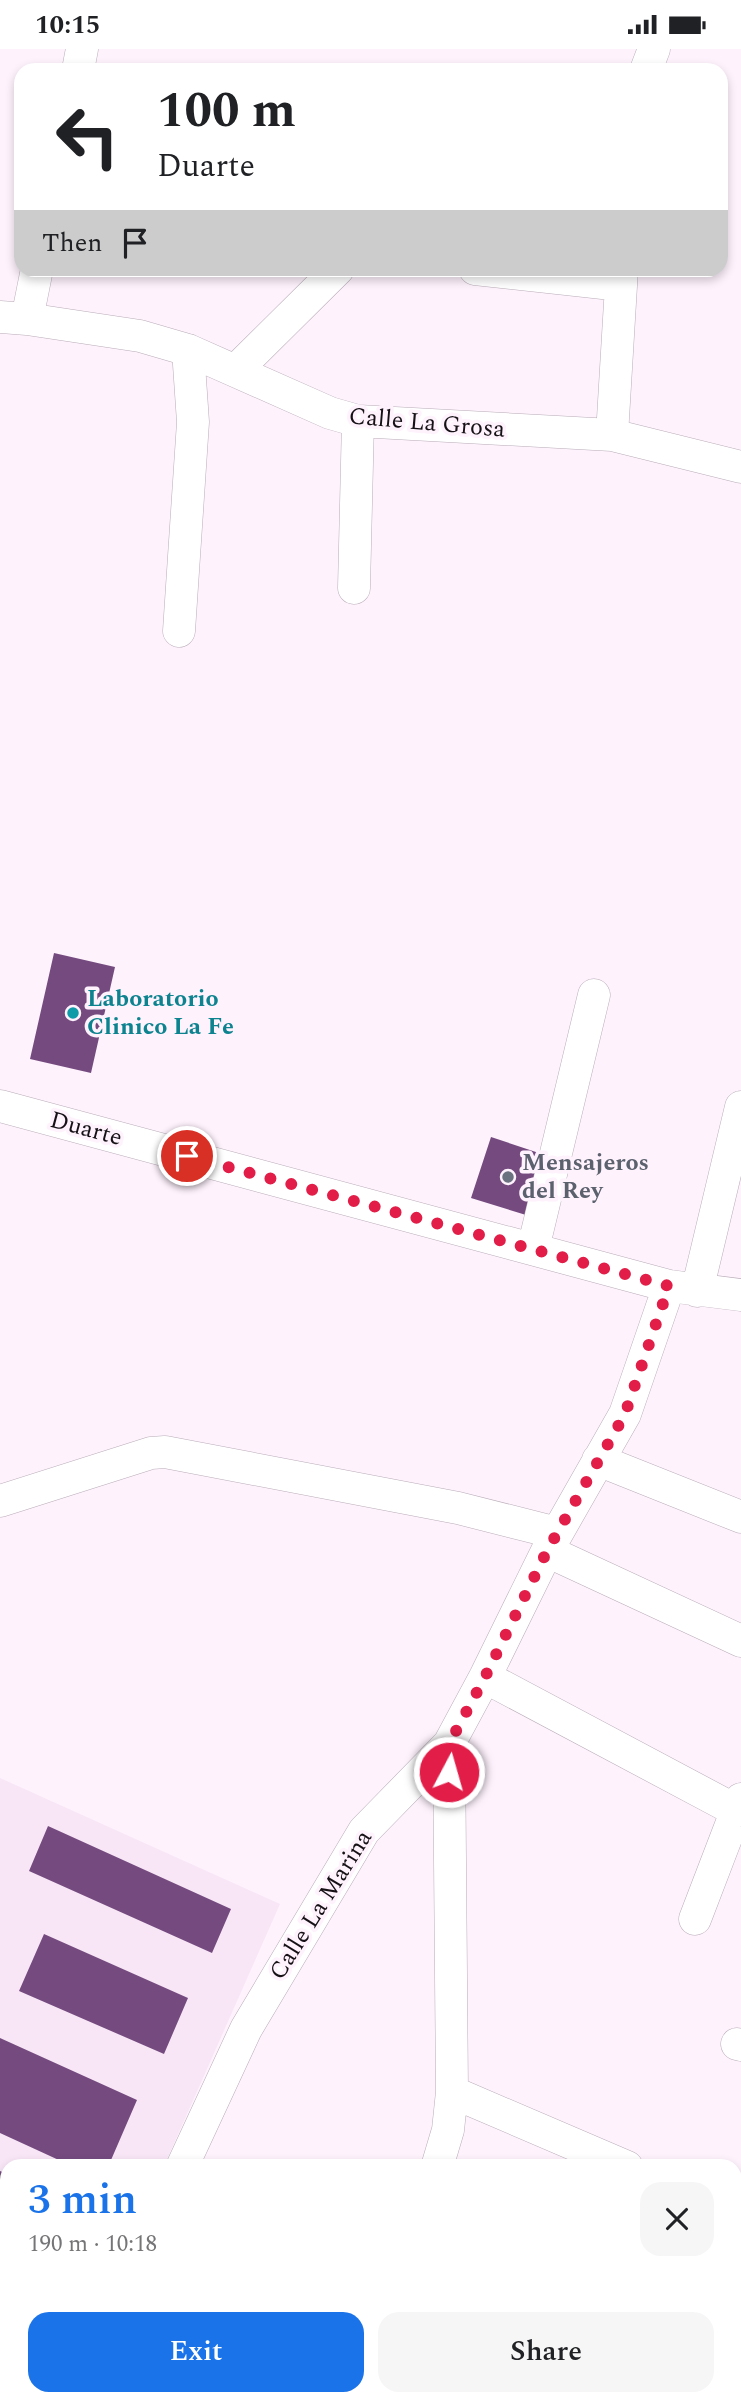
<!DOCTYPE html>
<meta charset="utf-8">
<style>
body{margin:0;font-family:Spectral,serif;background:#f6f6f6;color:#202124;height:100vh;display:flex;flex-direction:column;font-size:26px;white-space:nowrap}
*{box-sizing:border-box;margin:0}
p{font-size:23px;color:#757577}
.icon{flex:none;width:38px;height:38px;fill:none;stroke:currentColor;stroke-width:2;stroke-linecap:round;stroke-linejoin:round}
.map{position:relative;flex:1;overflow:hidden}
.panel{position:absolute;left:0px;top:2110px;width:742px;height:247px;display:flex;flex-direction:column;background:#fff;border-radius:21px 21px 0 0;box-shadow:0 4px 10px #0003}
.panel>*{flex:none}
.guide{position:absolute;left:14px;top:14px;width:714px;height:214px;border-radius:21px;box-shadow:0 4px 10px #0003;background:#fff;color:#202124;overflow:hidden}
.pin{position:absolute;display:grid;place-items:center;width:60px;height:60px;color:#fff;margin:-30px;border:4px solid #fff;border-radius:50%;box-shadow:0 2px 7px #0007}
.me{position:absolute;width:77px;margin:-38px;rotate:6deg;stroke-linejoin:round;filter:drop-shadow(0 0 5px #0008)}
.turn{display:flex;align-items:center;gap:24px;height:147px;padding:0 28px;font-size:32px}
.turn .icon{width:91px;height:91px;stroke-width:2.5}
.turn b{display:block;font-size:49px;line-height:60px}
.then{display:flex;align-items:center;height:66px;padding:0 28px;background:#0003;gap:14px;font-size:26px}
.round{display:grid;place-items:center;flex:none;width:74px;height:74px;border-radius:21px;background:#f6f6f6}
.overview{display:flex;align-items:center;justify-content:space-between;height:119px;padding:0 28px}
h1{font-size:42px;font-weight:600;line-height:52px;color:#1a73e8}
.cta{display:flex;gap:14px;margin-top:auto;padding:14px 28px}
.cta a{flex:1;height:80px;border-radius:21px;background:#1a73e8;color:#fff;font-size:28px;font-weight:600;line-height:80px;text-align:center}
.cta a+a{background:#f6f6f6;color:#202124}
.status{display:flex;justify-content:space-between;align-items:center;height:49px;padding:0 35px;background:#fff;direction:ltr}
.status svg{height:19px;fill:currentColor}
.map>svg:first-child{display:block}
.built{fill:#f8e6f7}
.building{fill:#754b7f}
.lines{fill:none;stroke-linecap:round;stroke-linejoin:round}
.street-casing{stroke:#b9adb8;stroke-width:33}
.street{stroke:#fff;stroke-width:32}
.route{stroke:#e11d48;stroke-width:12;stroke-dasharray:0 21.6}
.culture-dot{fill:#0f9aa8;stroke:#fef2fd;stroke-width:2.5}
.worship-dot{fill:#6b7280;stroke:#fef2fd;stroke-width:2.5}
.labels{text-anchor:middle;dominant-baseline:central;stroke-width:7;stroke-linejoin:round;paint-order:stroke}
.street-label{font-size:24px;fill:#151115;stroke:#fef2fd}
.culture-label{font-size:24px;font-weight:bold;fill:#0d838f;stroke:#fef2fd;text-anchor:start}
.worship-label{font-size:24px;font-weight:bold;fill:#5b616d;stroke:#fef2fd;text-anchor:start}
</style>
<div class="status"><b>10:15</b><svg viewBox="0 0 49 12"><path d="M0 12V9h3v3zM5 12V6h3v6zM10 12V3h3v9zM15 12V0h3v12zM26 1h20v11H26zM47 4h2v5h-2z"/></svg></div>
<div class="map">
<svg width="741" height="2357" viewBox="0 0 741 2357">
<rect width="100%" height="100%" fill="#fef2fd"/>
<path class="built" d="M 0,1729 L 280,1855 L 164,2117 L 7,2118 L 7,2350 L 58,2350 L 55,2357 L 0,2357 Z"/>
<path class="building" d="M 54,904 L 115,918 L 91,1024 L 30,1010 Z
M 491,1088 L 545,1106 L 526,1166 L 471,1149 Z
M 48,1777 L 231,1860 L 212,1904 L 29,1822 Z
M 44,1885 L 188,1949 L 164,2005 L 19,1942 Z
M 0,1989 L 137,2051 L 108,2118 L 74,2118 L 0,2084 Z
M 0,2122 L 7,2125 L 7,2180 L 0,2196 Z
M 0,2218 L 7,2221 L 7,2337 L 0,2334 Z"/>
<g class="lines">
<g class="street-casing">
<path id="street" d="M 78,21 L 82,0
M 646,21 L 654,0
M 475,220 L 621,236
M 0,268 L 27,270 L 140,287 L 188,301 L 330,364 L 358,372 L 612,386 L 741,418
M 27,270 L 37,220
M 236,321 L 338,220
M 612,386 L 622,220
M 354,539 L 358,372
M 179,582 L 193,373 L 188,301
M 0,1057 L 669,1237 L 741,1246
M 533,1200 L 594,946
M 697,1242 L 741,1058
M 598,1411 L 741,1468
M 0,1452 L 151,1404 L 165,1403 L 458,1459 L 557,1484
M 547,1502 L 741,1592
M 485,1628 L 737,1762
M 695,1870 L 741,1750
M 737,1995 L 741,1996
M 452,2043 L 627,2118
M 182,2118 L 246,1980 L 364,1782 L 449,1695 L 485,1628 L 547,1502 L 625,1365 L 669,1237
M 437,2118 L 448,2081 L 452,2043 L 449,1695
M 70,2357 L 73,2350
M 360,2357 L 362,2350"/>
</g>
<use href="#street" class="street"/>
</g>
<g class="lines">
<path class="route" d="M 187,1107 L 669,1237 L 625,1365 L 547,1502 L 485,1628 L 449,1695 L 449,1723"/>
</g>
<circle class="culture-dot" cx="73" cy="964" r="7"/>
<circle class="worship-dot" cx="508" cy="1128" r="7"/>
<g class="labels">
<g class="street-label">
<text transform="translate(427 374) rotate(5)">Calle La Grosa</text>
<text transform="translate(86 1080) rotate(15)">Duarte</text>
<text transform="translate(321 1856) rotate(-58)">Calle La Marina</text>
</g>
<g class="culture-label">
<text x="87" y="950">Laboratorio<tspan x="87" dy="28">Clinico La Fe</tspan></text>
</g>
<g class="worship-label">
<text x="522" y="1114">Mensajeros<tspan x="522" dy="28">del Rey</tspan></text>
</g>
</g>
</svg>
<div class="pin" style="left:187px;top:1107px;background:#d93025"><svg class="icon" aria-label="arrive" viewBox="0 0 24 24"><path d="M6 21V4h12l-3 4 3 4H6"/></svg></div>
<svg class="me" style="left:449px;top:1723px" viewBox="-20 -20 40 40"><circle r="17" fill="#e11d48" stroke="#fff" stroke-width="3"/><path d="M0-11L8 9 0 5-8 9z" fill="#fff"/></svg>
<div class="guide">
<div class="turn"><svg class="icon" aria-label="left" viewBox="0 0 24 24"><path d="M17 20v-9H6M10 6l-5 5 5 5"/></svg><div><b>100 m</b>Duarte</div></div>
<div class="then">Then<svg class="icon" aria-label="arrive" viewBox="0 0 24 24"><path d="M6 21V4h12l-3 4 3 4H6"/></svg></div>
</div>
<section class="panel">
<div class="overview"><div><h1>3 min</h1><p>190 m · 10:18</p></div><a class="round"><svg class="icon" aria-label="close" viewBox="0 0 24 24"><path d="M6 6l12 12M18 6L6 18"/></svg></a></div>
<div class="cta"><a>Exit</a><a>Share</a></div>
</section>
</div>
